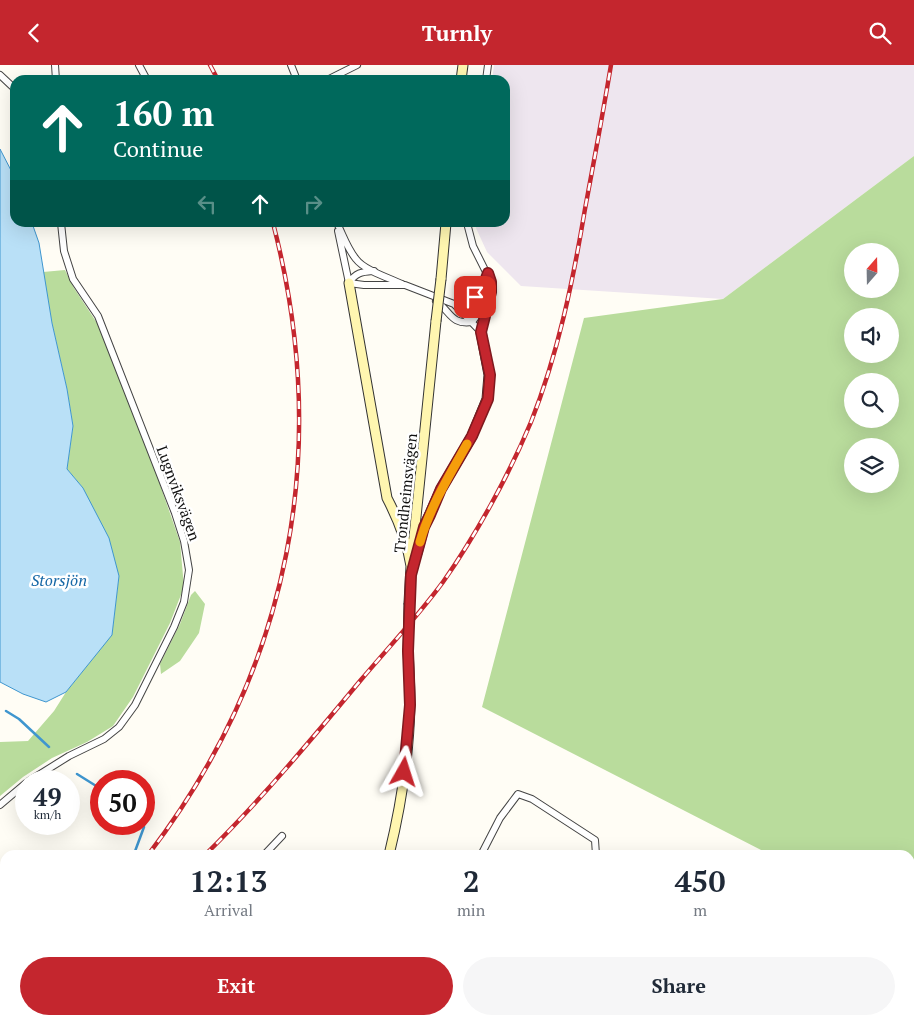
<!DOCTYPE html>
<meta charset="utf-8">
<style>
body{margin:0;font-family:"PT Serif",serif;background:#f6f6f7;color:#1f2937;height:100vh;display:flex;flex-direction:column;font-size:19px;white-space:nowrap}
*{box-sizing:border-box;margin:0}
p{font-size:16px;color:#747a83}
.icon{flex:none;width:28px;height:28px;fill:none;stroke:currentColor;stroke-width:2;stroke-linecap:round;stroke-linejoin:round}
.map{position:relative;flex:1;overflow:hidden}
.side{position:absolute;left:0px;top:785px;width:915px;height:175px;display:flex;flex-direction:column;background:#fff;border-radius:15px 15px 0 0;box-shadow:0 5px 20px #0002}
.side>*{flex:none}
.hud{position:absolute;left:10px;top:10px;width:500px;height:152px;border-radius:15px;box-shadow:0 5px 20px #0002;background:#00695c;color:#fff;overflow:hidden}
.needle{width:32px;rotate:20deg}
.buttons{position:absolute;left:844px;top:178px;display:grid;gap:10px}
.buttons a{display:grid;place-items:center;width:55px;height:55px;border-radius:50%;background:#fff;box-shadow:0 5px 20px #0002;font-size:25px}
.speed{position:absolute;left:15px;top:705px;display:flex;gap:10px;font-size:25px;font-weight:700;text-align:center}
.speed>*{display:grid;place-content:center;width:65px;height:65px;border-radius:50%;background:#fff;box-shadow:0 5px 20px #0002;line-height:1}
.speed small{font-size:12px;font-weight:400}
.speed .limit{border:8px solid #d22;background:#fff;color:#111}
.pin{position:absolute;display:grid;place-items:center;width:42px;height:42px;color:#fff;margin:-21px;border-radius:10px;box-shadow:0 2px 8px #0006}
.me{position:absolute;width:55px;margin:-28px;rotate:6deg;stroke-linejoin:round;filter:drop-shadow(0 0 4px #0008)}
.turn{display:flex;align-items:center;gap:18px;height:105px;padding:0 20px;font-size:22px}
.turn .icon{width:65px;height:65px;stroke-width:2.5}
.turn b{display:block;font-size:35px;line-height:42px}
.lanes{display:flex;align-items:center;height:48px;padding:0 20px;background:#0003;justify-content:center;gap:25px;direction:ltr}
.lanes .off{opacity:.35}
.eta{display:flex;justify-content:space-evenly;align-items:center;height:85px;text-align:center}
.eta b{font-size:30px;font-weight:600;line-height:35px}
.primary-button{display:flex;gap:10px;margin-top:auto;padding:10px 20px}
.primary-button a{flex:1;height:58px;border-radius:30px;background:#c4262e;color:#fff;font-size:20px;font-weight:600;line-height:58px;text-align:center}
.primary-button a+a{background:#f6f6f7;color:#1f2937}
header{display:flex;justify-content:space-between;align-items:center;height:65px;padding:0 20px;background:#c4262e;color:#fff;font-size:22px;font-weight:600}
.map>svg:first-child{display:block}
.industrial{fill:#eee6ef}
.forest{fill:#b9dc9c;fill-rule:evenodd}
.water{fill:#b9e0f7;stroke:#3f96cf}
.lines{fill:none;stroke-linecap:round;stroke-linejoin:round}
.stream{stroke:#3f96cf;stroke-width:2.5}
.street-casing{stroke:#444;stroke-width:8}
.secondary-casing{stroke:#333;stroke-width:11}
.street{stroke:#fff;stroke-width:6}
.secondary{stroke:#fff6b0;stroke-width:9}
.rail-casing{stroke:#c4262e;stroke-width:4.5}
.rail{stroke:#fff;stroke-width:2.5;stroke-dasharray:8;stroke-linecap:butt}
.secondary-bridge-casing{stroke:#333;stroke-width:11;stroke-linecap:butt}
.secondary-bridge{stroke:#fff6b0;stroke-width:9}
.route-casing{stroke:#7f191e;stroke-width:12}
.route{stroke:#c4262e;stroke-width:9}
.slow{stroke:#f59e0b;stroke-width:9}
.labels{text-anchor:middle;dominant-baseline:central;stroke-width:5;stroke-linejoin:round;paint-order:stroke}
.street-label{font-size:15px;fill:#111;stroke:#fff}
.water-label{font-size:16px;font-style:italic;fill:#1768a6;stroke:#fff}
</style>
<header><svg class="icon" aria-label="back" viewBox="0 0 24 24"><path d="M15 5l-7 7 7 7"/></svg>Turnly<svg class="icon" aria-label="search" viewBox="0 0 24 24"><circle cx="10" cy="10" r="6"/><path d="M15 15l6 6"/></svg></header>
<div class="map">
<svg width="914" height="960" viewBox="0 0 914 960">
<rect width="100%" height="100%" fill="#fffdf5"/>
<path class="industrial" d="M 494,0 L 914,0 L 914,91 L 723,234 L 521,221 L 487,187 L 476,163 L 477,158 L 505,158 L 505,15 L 492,15 Z"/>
<path class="forest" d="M 914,91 L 914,863 L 910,861 L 910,790 L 771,790 L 482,642 L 584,253 L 723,234 ZM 852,186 L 890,186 L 890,224 L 852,224 ZM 852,251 L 890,251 L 890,289 L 852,289 ZM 852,316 L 890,316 L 890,354 L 852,354 ZM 852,381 L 890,381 L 890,419 L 852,419 Z
M 65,205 L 74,223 L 97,258 L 156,408 L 180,477 L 184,522 L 170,558 L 133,632 L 113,661 L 87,677 L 52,693 L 23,712 L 0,731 L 0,677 L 28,676 L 54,646 L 66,627 L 112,569 L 119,511 L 83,423 L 67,404 L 73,361 L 67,324 L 52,258 L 43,207 Z
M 195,526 L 205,539 L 199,568 L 180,596 L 161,609 L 160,599 L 180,559 L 191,530 Z"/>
<path class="water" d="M 0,84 L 15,113 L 15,158 L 32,158 L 39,178 L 52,258 L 67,324 L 73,361 L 67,404 L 83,423 L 109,473 L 119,511 L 112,570 L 66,627 L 46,637 L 23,629 L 0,617 Z"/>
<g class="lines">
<path class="stream" d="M 6,646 L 19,654 L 49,682
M 77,709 L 101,724
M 134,789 L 144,762 L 142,759
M 252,955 L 254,960"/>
<g class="street-casing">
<path id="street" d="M 55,0 L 56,15
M 139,0 L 147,15
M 291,0 L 297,15
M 0,10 L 15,24
M 327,15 L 357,0
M 486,15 L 488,0
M 337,158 C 343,170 347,183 356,194 C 364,205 389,213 402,219
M 467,158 L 473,181 L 491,217 L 491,227 L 481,267
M 338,166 L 349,218
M 374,206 C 362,207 356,207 349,218 L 364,220 L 405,220 L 454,239 L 481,267
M 436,236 C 451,247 451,260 472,257 L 485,240
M 454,239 C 458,239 464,240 467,239 C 478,236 485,218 487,209
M 29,716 L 69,691 L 104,674 L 119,662 L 135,640 L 174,562 L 184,537 L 189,505 L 184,476 L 175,448 L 98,251 L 73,214 L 64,186 L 61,158
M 0,740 L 26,718
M 264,790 L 282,771
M 481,790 L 500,753 L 518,729 L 532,734 L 595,775 L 596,790
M 722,955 L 730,960
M 97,960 L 99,955
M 409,960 L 411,955
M 517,960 L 519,955
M 641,960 L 644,955
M 808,960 L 810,955"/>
</g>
<g class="secondary-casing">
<path id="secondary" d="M 461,15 L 463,0
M 441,214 L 446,158
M 349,218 L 387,433 C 399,456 407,476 411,501
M 417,488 L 424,462 L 441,424 L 472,371 L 487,334 L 489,310 L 481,267
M 409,538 L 411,501 L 436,256
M 389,790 C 401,741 409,689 410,639 C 410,621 409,603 408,585
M 319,960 L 322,955"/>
</g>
<use href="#street" class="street"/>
<use href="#secondary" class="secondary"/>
<g class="rail-casing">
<path id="rail" d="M 210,0 L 218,15
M 148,790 C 291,603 332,385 273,158
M 205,790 C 260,736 311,675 360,616 C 388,583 418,551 443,517 C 476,470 509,410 531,357 C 558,289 573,216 585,144 C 594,96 603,48 611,0
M 0,931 L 5,928
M 0,942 L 5,939"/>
</g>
<use href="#rail" class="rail"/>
<g class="secondary-bridge-casing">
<path id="secondary-bridge" d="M 436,256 L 441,214
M 408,585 L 409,538"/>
</g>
<use href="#secondary-bridge" class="secondary-bridge"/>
</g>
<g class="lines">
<g class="route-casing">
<path id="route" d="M 404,707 L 410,640 L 408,586 L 411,510 L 424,462 L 430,450 L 441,424 L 472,371 L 488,334 L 490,310 L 481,267 L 491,227 L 491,217 L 488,208 L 484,219 L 475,232"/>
</g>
<use href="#route" class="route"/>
<path class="slow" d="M 420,477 C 430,442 449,411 467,379"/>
</g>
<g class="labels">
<g class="street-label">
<text transform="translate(179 428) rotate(70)">Lugnviksvägen</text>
<text transform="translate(405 428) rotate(-84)">Trondheimsvägen</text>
</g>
<g class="water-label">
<text x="59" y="515">Storsjön</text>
</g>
</g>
</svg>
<div class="buttons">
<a><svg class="needle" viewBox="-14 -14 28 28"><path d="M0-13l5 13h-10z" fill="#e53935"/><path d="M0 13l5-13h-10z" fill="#747a83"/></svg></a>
<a><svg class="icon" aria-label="sound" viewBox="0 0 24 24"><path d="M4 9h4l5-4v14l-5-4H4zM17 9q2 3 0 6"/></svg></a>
<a><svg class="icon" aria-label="search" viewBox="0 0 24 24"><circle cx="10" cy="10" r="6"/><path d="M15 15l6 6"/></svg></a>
<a><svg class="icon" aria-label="layers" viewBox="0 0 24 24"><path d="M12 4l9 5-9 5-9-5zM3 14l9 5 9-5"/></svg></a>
</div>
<div class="speed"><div>49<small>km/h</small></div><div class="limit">50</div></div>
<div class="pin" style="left:475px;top:232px;background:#d93025"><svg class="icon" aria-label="arrive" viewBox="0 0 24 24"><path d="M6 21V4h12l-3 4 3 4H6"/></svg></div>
<svg class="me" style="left:404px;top:707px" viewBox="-20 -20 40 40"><path d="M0-17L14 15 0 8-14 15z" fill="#c4262e" stroke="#fff" stroke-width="4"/></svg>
<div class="hud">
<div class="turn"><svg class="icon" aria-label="ahead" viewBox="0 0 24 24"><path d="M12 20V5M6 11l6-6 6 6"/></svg><div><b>160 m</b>Continue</div></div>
<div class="lanes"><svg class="icon off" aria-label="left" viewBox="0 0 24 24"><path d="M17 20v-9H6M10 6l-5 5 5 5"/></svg><svg class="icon" aria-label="ahead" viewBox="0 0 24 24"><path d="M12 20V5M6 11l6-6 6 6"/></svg><svg class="icon off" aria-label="right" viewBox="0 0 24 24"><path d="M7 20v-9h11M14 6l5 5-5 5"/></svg></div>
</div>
<section class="side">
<div class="eta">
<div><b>12:13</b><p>Arrival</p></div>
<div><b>2</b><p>min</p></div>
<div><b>450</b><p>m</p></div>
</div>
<div class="primary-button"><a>Exit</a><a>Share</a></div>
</section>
</div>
